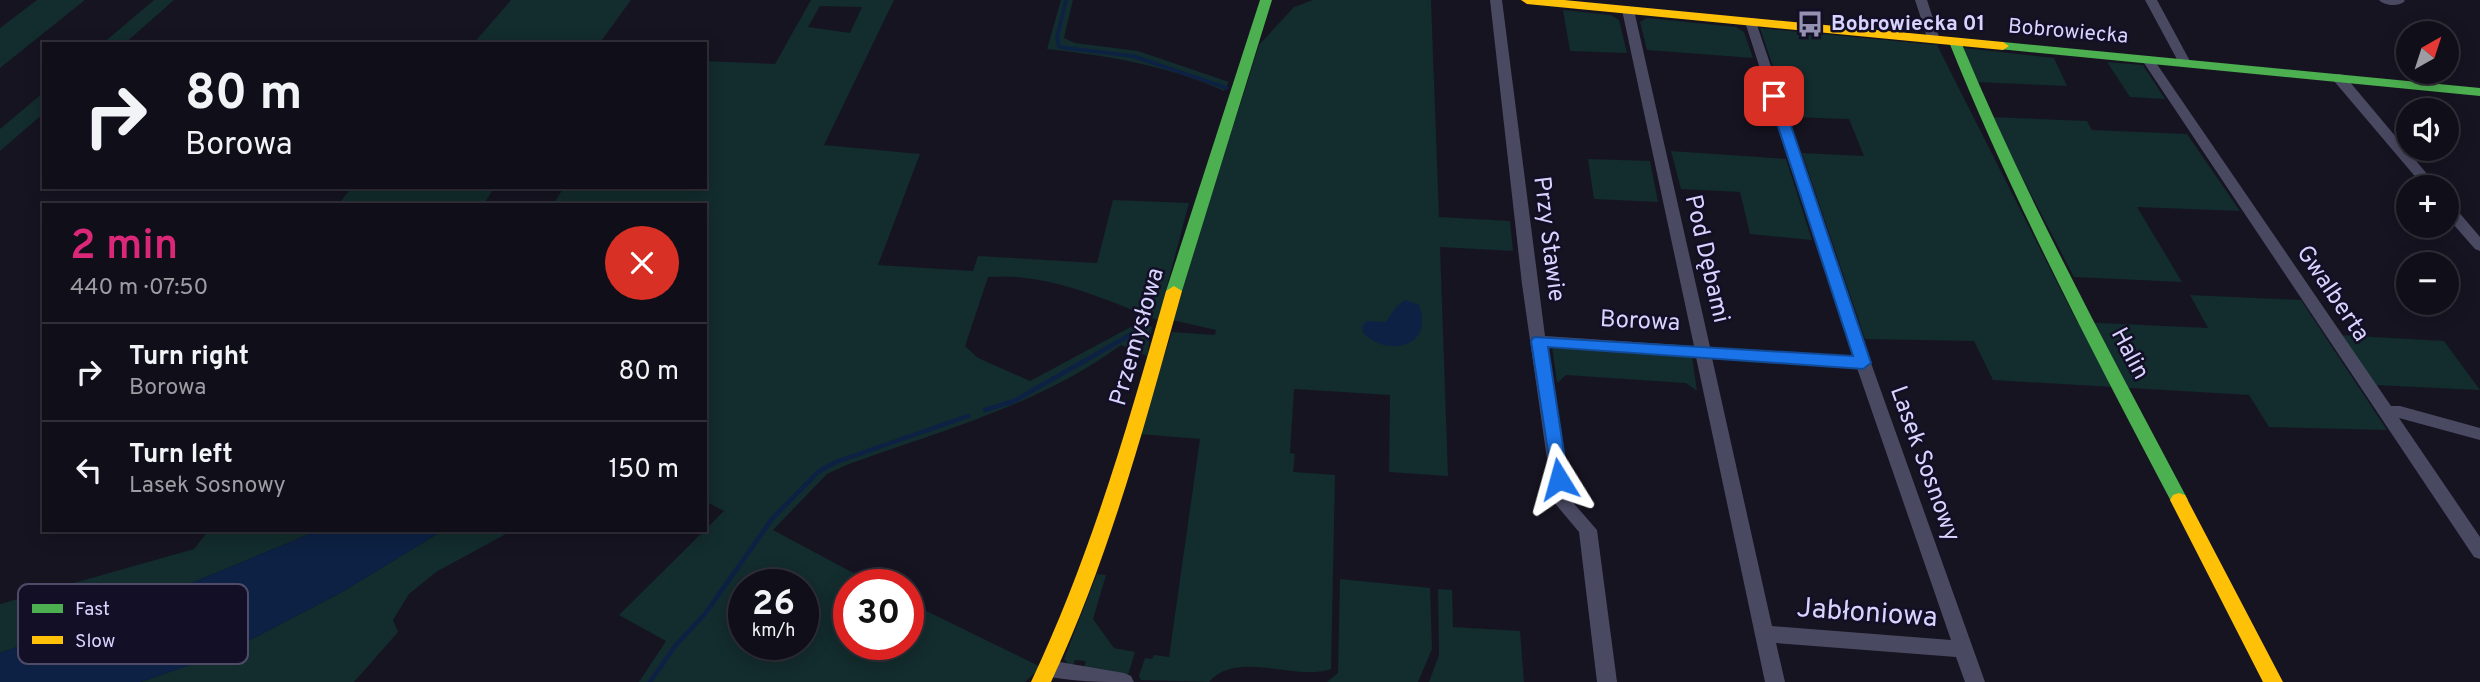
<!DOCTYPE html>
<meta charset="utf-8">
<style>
body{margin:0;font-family:Overpass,sans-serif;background:#1e1d26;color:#f1f3f6;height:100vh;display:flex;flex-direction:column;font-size:26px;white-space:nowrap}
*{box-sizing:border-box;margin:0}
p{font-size:23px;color:#9c9ca2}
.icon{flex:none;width:38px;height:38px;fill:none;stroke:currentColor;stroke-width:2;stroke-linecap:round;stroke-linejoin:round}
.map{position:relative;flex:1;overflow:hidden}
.sheet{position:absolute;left:42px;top:203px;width:665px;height:329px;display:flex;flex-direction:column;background:#100f19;border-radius:0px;box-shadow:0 4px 18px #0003,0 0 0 2px #302f38}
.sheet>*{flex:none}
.top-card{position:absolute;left:42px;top:42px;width:665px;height:147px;border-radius:0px;box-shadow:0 4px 18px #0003,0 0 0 2px #302f38;background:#100f19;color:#f1f3f6;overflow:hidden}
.needle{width:46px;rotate:39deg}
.buttons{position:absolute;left:2396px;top:21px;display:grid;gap:14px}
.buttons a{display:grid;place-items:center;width:63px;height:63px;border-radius:50%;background:#100f19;box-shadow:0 4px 18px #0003,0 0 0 2px #302f38;font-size:35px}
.speed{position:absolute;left:728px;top:569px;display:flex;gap:14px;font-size:35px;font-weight:700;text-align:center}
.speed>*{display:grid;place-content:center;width:91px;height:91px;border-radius:50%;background:#100f19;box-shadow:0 4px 18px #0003,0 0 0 2px #302f38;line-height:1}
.speed small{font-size:18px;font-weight:400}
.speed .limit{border:10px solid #d22;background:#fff;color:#111}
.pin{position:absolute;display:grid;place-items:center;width:60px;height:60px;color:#fff;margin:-30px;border-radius:14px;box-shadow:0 4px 10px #0006}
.me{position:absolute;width:77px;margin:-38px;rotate:352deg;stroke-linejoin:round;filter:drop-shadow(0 0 5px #0008)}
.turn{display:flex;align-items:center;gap:24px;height:147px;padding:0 28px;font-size:32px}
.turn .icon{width:91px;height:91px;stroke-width:2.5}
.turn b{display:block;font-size:49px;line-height:60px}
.round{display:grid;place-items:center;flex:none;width:74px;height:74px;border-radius:37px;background:#1e1d26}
.headline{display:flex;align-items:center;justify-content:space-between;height:119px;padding:0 28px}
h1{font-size:42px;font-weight:600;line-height:52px;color:#db2777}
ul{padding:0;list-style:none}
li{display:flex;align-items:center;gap:21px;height:98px;padding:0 28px;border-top:2px solid #302f38}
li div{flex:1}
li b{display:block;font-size:26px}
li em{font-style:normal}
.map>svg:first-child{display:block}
.green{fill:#132c2d;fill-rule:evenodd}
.water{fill:#0d2144}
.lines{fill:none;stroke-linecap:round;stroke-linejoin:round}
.stream-far1{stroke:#0d2144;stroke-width:3.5}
.stream{stroke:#0d2144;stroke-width:4.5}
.street{fill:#4a4962;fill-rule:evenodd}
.fast{fill:#4caf50;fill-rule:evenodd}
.slow{fill:#ffc107;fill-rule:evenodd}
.route{fill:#1a73e8;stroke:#114b97;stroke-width:2}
.labels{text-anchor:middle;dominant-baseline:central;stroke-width:5;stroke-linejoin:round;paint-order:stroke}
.far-poi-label{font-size:21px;font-weight:bold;fill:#d9d4ff;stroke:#130f26;text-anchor:start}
.far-street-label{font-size:21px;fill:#d9d4ff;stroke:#130f26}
.street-label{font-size:24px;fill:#d9d4ff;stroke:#130f26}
.near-street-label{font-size:28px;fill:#d9d4ff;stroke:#130f26}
.key{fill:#130f26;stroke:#4e4a67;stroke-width:2}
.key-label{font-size:19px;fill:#d9d4ff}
</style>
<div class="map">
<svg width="2480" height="682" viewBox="0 0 2480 682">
<rect width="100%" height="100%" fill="#161421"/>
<path class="green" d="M 37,0 L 85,0 L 0,68 L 0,28 Z
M 154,0 L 174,0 L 124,44 L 102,44 Z
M 511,0 L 631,0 L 599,44 L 473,44 Z
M 811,0 L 894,0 L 824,145 L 920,154 L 878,265 L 973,271 L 978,256 L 1097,263 L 1113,200 L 1189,203 L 1158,320 C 1105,299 1045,272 988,277 L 965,346 L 978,358 L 1030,381 L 1140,322 L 1152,327 L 1147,356 L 1121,345 C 1039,405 943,430 849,464 L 827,474 L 773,530 L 874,584 L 849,584 L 849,644 L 908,644 L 908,602 L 1041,667 L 1025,682 L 639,682 L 666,641 L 619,615 L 724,511 L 705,501 L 705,205 L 553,205 L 564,187 L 705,187 L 705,61 L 775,64 ZM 820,6 L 862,7 L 850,33 L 808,27 ZM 744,584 L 803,584 L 803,644 L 744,644 Z
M 1061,0 L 1073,0 L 1064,38 L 1075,43 L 1138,51 L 1229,82 L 1224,91 C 1167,65 1108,56 1047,49 Z
M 1313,0 L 1431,0 L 1439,217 L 1510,221 L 1513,251 L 1440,247 L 1448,476 L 1389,472 L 1390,395 L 1294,389 L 1290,453 L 1295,454 L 1293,472 L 1335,475 L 1331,669 C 1295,682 1237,649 1209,682 L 1141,680 L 1139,676 L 1145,658 L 1152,659 L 1154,655 L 1169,657 L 1200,439 L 1139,434 L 1172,332 L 1215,335 L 1216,330 L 1172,320 L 1259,45 L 1294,7 Z
M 1563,10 L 1611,15 L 1619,20 L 1627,53 L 1570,51 Z
M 1647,18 L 1736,27 L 1744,32 L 1753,58 L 1647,50 L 1640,22 Z
M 1760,28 L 1937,45 L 2077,322 L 2208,328 L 2190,295 L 2301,300 L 2387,430 L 2269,427 L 2249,395 L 1993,380 L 1974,341 L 1865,339 L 1802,153 L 1864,156 L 1849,119 L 1790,117 Z
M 1964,48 L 2054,58 L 2067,86 L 1975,82 Z
M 2107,62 L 2143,65 L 2165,99 L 2130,97 Z
M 44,92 L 44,113 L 0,151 L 0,129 Z
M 1991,117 L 2087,121 L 2092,130 L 2187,134 L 2240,211 L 2137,207 L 2182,282 L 2074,277 Z
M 1671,151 L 1786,159 L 1812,240 L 1750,234 L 1740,192 L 1681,189 Z
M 1588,159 L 1650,161 L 1658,202 L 1594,199 Z
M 352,187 L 495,187 L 483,205 L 338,205 Z
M 2340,335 L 2444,341 L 2480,390 L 2374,385 Z
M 1552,346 L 1692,356 L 1697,391 L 1686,383 L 1566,375 L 1557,383 Z
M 209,530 L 319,530 L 165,594 L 0,653 L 0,604 L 194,549 Z
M 444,530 L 513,530 L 436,572 L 409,594 L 393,620 L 398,632 L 354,682 L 141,682 L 227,652 L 342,592 Z
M 1097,574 L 1106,575 L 1093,619 L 1114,648 L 1135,652 L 1128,675 L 1083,671 L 1086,661 L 1075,660 L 1072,668 L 1064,659 Z
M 1340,579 L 1430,588 L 1432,649 L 1418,682 L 1327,682 L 1338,673 Z
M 1438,589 L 1452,590 L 1453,627 L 1520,631 L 1524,682 L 1429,682 L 1439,655 Z"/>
<path class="water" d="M 1405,300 L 1419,305 C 1434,347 1389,358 1363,333 L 1362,326 L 1367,321 L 1386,322 L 1396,307 Z
M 319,530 L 444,530 L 342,592 L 227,652 L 141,682 L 0,682 L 0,653 L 165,594 Z"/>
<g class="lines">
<path class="stream-far1" d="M 1066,0 L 1057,37 L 1059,47 L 1133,56 L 1227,88"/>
<path class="stream" d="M 985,410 L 1014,401 L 1144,327
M 650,682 L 675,646 L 705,614 L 772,519 L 818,472 L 836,462 L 968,416"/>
<path class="street" d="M 1490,0 L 1502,0 L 1545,336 L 1694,346 L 1622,10 L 1628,6 L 1634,10 L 1710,347 L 1853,357 L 1745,22 L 1751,18 L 1755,19 L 1871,363 L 1985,682 L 1965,682 L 1956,657 L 1776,643 L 1785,682 L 1765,682 L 1696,357 L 1547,347 L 1570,499 L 1597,530 L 1617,682 L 1597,682 L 1579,532 L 1553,501 L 1522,284 ZM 1712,358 L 1857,368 L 1951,640 L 1772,626 Z
M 1915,0 L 1927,0 L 1940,40 L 1938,43 L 1930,43 L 1928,40 Z
M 2145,0 L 2157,0 L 2191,63 L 2189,66 L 2181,66 L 2179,63 Z
M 2379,0 L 2404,0 L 2405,1 C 2399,7 2385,6 2379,0 Z
M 2148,56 L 2152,57 L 2391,406 L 2400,406 L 2480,428 L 2480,440 L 2399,418 L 2480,537 L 2480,559 L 2474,557 L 2142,60 Z
M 2339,74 L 2344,75 L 2438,187 L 2424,187 L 2334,81 L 2334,75 Z
M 2446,202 L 2451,203 L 2480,237 L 2480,251 L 2475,249 L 2446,216 Z
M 1048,660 L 1124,673 L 1131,676 L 1134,682 C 1103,682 1070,682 1041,675 L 1038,669 L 1041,663 Z"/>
<path class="fast" d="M 1260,0 L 1272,0 L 1182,291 L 1179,295 L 1169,295 L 1166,291 Z
M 1955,38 L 1961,42 C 2027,200 2108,349 2188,500 L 2185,505 L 2179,507 L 2173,505 C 2093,353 2013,201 1949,42 Z
M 2003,42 L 2480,88 L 2480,96 L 1999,49 L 1997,46 Z"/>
<path class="slow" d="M 1521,0 L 1564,0 L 2003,42 L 2009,46 L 2003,50 L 1527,4 Z
M 1174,286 L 1182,291 C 1145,424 1110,556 1051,682 L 1031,682 C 1091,555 1128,425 1166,291 Z
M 2179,493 L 2185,495 L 2283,682 L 2263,682 L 2170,500 L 2173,495 Z"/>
</g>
<path class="route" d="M 1770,93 L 1781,96 L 1871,363 L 1863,369 L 1548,347 L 1568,479 L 1565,484 L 1553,484 L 1531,341 L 1534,337 L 1853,356 L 1768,96 Z"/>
<defs>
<g id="bus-bare" transform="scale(2.1)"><path d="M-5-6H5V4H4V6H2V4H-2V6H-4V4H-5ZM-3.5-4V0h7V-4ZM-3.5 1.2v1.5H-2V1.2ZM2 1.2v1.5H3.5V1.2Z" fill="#9591b1" stroke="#130f26" stroke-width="2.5" paint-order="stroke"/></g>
</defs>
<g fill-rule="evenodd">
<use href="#bus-bare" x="1810" y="24"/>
</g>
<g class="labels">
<g class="far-poi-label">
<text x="1831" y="24">Bobrowiecka 01</text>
</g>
<g class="far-street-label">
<text transform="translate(2068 32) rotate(5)">Bobrowiecka</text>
</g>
<g class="street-label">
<text transform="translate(1548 239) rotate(83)">Przy Stawie</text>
<text transform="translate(1706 259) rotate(77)">Pod Dębami</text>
<text transform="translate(2332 294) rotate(56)">Gwalberta</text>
<text transform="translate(1640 322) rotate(3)">Borowa</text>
<text transform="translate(1138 337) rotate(-74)">Przemysłowa</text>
<text transform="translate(2129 354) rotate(62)">Halin</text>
<text transform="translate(1924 464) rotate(70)">Lasek Sosnowy</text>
</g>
<g class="near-street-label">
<text transform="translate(1867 614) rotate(4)">Jabłoniowa</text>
</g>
</g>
<rect x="18" y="584" width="230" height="80" rx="10" class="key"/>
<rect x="32" y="604" width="31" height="9" fill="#4caf50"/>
<rect x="32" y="636" width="31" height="8" fill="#ffc107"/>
<g class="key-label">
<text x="75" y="615">Fast</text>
<text x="75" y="647">Slow</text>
</g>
</svg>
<div class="buttons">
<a><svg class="needle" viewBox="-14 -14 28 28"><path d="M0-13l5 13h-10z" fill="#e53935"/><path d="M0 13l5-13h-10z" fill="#9c9ca2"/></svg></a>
<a><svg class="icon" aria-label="sound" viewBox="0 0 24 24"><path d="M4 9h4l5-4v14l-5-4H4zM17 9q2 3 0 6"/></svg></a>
<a>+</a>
<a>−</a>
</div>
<div class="speed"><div>26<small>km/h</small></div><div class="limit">30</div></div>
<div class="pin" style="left:1774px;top:96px;background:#d93025"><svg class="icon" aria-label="arrive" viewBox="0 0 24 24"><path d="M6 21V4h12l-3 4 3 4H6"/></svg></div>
<svg class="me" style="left:1559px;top:479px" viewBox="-20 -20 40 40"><path d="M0-17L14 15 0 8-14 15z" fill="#1a73e8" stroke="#fff" stroke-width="4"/></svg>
<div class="top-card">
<div class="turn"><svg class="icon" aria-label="right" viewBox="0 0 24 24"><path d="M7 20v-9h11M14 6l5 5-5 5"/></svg><div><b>80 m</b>Borowa</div></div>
</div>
<section class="sheet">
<div class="headline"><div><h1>2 min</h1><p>440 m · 07:50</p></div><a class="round" style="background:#d93025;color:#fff"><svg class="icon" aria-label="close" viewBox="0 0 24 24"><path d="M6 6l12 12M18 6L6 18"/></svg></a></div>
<ul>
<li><svg class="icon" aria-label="right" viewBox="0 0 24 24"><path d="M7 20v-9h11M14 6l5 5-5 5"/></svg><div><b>Turn right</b><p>Borowa</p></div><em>80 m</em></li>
<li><svg class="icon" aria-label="left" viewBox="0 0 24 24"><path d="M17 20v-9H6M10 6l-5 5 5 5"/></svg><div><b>Turn left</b><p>Lasek Sosnowy</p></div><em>150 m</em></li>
</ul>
</section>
</div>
